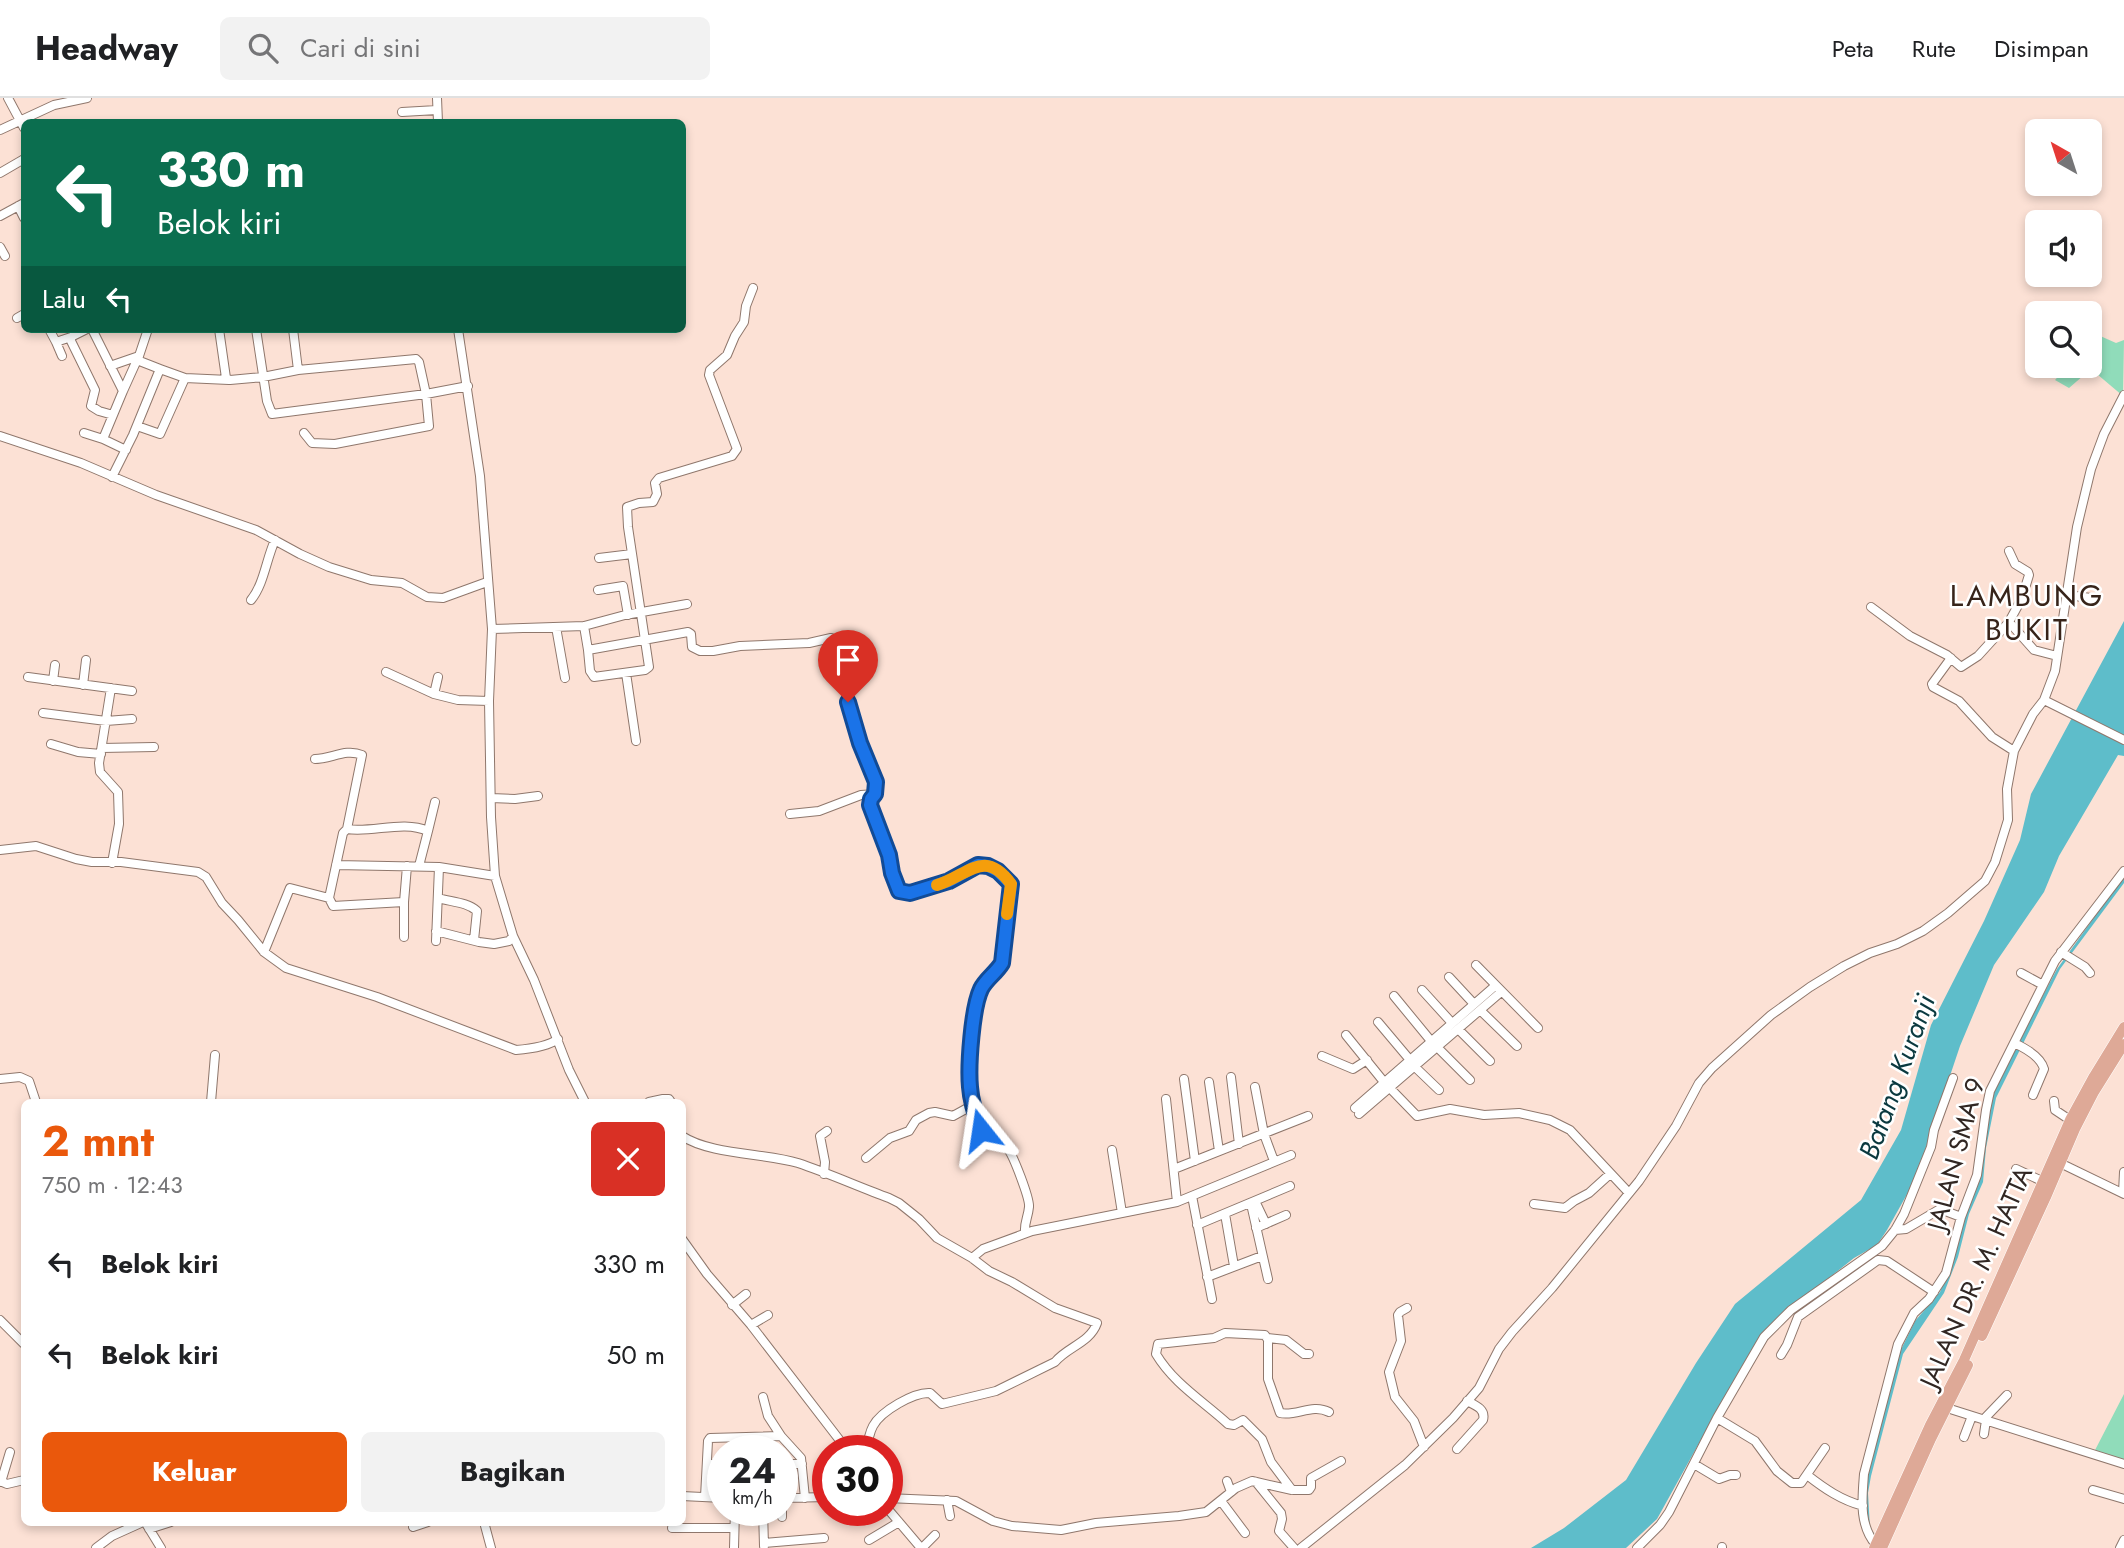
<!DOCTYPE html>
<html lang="id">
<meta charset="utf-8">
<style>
body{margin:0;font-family:Jost,sans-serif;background:#f2f2f2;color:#202124;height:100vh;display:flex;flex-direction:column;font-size:26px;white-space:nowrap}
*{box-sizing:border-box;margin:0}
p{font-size:23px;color:#757577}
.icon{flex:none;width:38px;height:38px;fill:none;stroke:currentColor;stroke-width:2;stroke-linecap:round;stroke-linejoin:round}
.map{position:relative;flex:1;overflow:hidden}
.details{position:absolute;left:21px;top:1001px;width:665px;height:427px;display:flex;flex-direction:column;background:#fff;border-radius:10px;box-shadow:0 4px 10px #0003}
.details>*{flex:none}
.guide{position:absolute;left:21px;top:21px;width:665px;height:214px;border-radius:10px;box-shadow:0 4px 10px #0003;background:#0b6e4f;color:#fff;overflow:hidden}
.needle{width:46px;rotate:321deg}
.fabs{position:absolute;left:2025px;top:21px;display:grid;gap:14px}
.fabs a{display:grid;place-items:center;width:77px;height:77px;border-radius:10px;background:#fff;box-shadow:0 4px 10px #0003;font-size:35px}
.speed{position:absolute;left:707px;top:1337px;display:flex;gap:14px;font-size:35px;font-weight:700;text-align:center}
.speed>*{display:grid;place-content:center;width:91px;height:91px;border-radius:50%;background:#fff;box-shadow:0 4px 10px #0003;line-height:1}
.speed small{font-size:18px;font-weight:400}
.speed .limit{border:10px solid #d22;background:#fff;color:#111}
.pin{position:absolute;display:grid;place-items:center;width:60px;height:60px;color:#fff;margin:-72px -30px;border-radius:50% 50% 50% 0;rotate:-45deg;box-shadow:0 0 7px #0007}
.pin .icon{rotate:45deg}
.me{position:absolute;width:77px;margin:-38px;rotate:345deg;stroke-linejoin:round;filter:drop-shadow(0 0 5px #0008)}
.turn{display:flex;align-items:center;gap:24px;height:147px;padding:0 21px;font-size:32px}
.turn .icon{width:91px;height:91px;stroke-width:2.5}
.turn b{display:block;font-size:49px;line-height:60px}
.then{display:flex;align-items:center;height:66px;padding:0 21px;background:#0003;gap:14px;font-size:26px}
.round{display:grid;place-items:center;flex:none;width:74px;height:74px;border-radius:10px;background:#f2f2f2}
.overview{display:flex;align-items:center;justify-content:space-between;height:119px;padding:0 21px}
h1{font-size:42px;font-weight:700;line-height:52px;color:#ea580c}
.cta{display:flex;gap:14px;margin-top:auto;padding:14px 21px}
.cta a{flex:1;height:80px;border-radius:10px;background:#ea580c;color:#fff;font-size:28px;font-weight:700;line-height:80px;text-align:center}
.cta a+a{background:#f2f2f2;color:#202124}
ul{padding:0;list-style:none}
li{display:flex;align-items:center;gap:21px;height:91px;padding:0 21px}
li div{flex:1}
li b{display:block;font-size:26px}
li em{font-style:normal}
header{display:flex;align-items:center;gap:42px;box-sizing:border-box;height:98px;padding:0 35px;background:#fff;border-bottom:2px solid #e0e0e0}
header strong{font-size:33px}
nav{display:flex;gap:38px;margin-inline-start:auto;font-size:24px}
.search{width:490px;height:63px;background:#f2f2f2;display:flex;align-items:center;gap:18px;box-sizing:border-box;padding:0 24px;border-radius:10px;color:#757577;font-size:26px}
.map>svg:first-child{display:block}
.green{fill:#90dcba}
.water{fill:#5ebdca}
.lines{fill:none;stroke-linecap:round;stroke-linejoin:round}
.minor-casing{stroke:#8f776c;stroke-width:10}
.major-casing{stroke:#fff;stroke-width:11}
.minor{stroke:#fff;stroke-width:8}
.major{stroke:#dea997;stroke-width:10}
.route-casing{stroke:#114b97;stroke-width:18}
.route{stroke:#1a73e8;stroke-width:12}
.slow{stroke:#f59e0b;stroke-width:12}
.labels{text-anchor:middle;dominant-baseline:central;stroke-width:5;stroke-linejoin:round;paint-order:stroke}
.street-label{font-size:26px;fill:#312723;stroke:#fff}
.water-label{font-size:28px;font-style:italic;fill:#0b393f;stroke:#fff}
.quarter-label{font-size:30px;letter-spacing:2px;fill:#37241a;stroke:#fff}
</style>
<header>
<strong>Headway</strong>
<div class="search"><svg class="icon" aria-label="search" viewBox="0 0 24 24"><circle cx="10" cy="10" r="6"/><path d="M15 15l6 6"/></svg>Cari di sini</div>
<nav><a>Peta</a><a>Rute</a><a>Disimpan</a></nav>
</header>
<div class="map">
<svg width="2124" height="1450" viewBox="0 0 2124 1450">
<rect width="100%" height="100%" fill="#fce1d5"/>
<path class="green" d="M 2098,237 L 2116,245 L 2124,242 L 2123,298 L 2091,271 L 2069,290 L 2055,282 L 2068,268 L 2090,268 L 2090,245 Z
M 2124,1296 L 2124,1367 L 2093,1356 Z"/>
<path class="water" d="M 2124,523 L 2124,658 L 2118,657 L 2059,758 L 2044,794 L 1994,867 L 1960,948 L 1915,1082 L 1887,1132 L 1877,1147 L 1854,1160 L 1776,1222 L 1734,1282 L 1657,1421 L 1626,1450 L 1531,1450 L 1564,1430 L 1626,1382 L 1696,1265 L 1735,1206 L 1861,1102 L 1901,1032 L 1931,927 L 1984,823 L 2020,742 L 2031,696 Z
M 2124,778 L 2124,785 L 2060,871 L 1996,1000 L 1986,1050 L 1983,1084 L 1969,1116 L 1958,1159 L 1944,1195 L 1903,1256 L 1871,1378 L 1868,1395 L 1870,1430 L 1876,1438 L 1874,1442 C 1863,1424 1865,1400 1867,1379 L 1895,1264 L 1915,1223 L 1940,1194 L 1954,1160 L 1966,1115 L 1993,992 L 2057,871 Z"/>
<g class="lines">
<g class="minor-casing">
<path id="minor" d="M 8,0 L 24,30
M 437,0 L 438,24
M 402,14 L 437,12
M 0,32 L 54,7 L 87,0
M 0,75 L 24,61
M 18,108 L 24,120
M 0,118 L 24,105
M 0,149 L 5,158
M 17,220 L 24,216
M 49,231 L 56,244 L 71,239
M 87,231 L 71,239 L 71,243 L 95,292 L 91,308 L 99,313 L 113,317
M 92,231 L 123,293 L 103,341
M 219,231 L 226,280 L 230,282 L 263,279 L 298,272 L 416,261 L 419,264 L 426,296 L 429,328 L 335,346 L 312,345 L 304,335
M 256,231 L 267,303 L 272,316 L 426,296 L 468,288
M 293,231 L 298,272
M 458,231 L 480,378 L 492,531 L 489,603 L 491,719 L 495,778 L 513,838 L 534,882 L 569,972 L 585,1004
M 56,244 L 62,258
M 138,261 L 148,231
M 110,268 L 139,258
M 160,271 L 185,280 L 229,282
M 137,328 L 160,336 L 185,280
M 84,335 L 103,341 L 126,352
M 0,338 L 81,365 L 156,397 L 256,432 L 300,456 L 329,469 L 371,482 L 402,485 L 427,499 L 443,500 L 487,484
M 112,379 L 133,337 L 160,271 L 137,262 L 123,293
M 2009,453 L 2015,466 L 2028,474 L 2029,477 L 2022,500 L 2009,524 L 2034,552 L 2057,558
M 599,460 L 632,456
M 598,492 L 623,488 L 628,517
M 2067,497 L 2091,500
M 251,502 C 264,486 266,462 275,442
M 1871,509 L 1910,538 L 1947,557 L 1961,569 L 1978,558 L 2009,524
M 584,528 L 588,552 L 688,534 L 691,536 L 692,549 L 700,553 L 713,553 L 740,548 L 809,545 L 831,540 L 837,542 L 840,568 L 848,604 L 860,645 L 876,684 L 870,707 L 889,757 L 892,775 L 899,793 L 910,795 L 949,783 L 978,767 L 988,768 L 998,773 L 1011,786 L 1002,865 C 996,875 986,880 981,890 C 968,916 965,1006 980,1032 C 986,1042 999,1042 1007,1050 C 1013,1056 1030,1101 1029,1109 C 1028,1120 1024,1124 1025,1135
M 556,529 L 565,580
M 492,531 L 584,528 L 625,517 L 687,506
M 588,552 L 590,573 L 594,579 L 645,572 L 649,569 L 628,429 L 627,409 L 639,405 L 653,404 L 657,396 L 655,385 L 659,380 L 732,358 L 737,351 L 709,277 L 710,272 L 727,257 L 735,238 L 744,224 L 746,208 L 753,190
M 1951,560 L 1932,586 L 1933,589 L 1959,603 L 1992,639 L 2014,653
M 386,574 L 434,596 L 458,602 L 489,603
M 626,575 L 636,643
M 28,579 L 132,593
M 53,583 L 55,567
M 83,587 L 86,562
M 111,590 L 99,665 L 100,674 L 118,694 L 119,726 L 112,765
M 434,596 L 438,579
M 2044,602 L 2124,642
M 43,615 L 106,623 L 132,621
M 51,646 L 78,654 L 101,656
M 102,650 L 154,649
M 315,661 C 331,661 346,650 362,657 L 347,731 C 373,735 403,722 428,733 L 419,768
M 491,700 L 515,701 L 538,698
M 790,716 L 819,713 L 861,697 L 875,696
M 347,731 L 343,735 L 329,800 L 333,808 L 404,804 L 407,768
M 428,733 L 435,704
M 0,752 L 36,748 L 76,761 L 92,764 L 121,764 L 198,774 L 206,779 L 222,805 L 238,822 L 264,854 L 286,870 L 377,899 L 516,952 C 529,951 547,949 558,941
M 336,767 L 439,769 L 495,778
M 438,800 C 451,804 467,804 477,813 L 474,842
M 404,804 L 404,839
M 436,833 L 479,844 L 494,846 L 509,843 L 513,838
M 436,843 L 439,769
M 264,854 L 290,790 L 329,800
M 2061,854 L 2085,869 L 2090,875
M 1476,867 L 1538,930
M 2021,875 L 2043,887
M 1449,879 L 1474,906
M 1422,892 L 1452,925
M 1394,898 L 1431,943
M 1480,912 L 1517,948
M 1378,924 L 1410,962
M 1458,931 L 1490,963
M 1346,937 L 1384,984 L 1417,1018 L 1450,1011 L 1484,1017 L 1519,1015 L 1550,1022 L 1570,1032 L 1629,1095
M 2014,945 C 2025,950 2041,959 2044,971 L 2033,997
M 1437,949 L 1470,982
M 1322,958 L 1353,971 L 1367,962
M 1415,969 L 1439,992
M 1231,979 L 1239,1046
M 0,981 L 20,979 L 29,983 L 36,1004
M 1184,981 L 1195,1063
M 1209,984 L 1219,1053
M 1255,989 L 1264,1036 L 1274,1063
M 2054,1003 L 2055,1012 L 2070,1022
M 211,1004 L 215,957
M 649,1004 L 663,1001 L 669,1001 L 671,1004
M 1355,1010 L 1495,888
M 1359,1016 L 1501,894
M 682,1038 C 711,1057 765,1055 798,1065 C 828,1075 859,1089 889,1100 L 899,1105 L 919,1121 L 937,1140 L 972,1160 L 989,1173 L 1012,1184 L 1055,1210 L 1097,1225 C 1090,1245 1067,1249 1055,1264 L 996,1293 L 942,1306 L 930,1295 C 914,1294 881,1313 873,1328 C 868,1337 870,1345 861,1353
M 1112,1052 L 1122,1115
M 866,1060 L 890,1040 L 909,1033 L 916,1022 L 929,1015 L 935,1014 L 953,1018 L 973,1007
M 2060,1065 L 2124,1096
M 1174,1071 L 1308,1018
M 2016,1071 L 2042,1083
M 824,1076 L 825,1064 L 820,1038 L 827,1033
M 2123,1095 L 2124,1074
M 1192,1098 L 1212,1201
M 1255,1103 L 1266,1126
M 1177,1104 L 1291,1057
M 1251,1106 L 1268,1181
M 1534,1106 L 1565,1110 L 1574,1103 L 1589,1095 L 1610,1076
M 1225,1116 L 1234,1168
M 1197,1127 L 1290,1088
M 1256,1130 L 1286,1117
M 1895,1132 L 1906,1131 L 1940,1111 L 1961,1119
M 682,1141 L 707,1176 L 751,1227 L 848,1353
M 972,1160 L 983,1151 L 1032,1133 L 1177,1104 L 1166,1001
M 1207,1179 L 1262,1158
M 732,1207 L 746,1196
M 1407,1210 L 1400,1214 L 1398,1217 L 1401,1243 L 1389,1274 L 1395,1299 L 1414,1323 L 1424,1349
M 0,1222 L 24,1246
M 751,1227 L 768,1217
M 1268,1240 L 1286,1242 L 1304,1256 L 1309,1256
M 1781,1257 L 1787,1247 L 1798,1219 L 1878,1162 L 1887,1163 L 1934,1194
M 763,1299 L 768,1318 L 781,1338
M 1947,1310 L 2124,1366
M 1717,1320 L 1755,1343 L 1777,1373 L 1792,1385 L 1801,1385 L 1825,1350
M 1984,1321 L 2007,1297
M 1984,1336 L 1986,1322
M 1964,1339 L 1972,1318
M 1457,1351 L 1483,1322 C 1486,1311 1475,1307 1467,1303
M 707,1366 L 723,1366
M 782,1366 L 802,1366
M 1694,1366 L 1719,1381 L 1730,1377 L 1736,1377
M 1807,1377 C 1825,1391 1841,1402 1863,1408
M 0,1383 L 7,1386 L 24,1382
M 1227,1383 L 1231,1394
M 1,1384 L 10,1354
M 1256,1384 L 1281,1415 L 1282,1421 L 1279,1433 L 1294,1450
M 1292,1392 L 1271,1364 L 1262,1341 L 1243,1322 L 1234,1327 L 1228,1326 C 1203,1303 1174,1286 1156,1256 L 1158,1246 L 1214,1240 L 1225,1235 L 1265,1237 L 1268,1242 L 1268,1281 L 1280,1315 C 1296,1319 1312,1305 1329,1314
M 2093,1392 L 2124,1401
M 682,1398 L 723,1400
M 705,1399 L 708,1343 L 710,1340 L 781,1338 L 801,1360 L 805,1400
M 782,1400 L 828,1399
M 887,1400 L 956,1403 L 993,1423 L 1012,1428 L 1061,1432 L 1096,1425 L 1179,1418 L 1206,1414 L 1236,1390 L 1252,1383 L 1292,1392 L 1309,1392 L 1311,1389 L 1311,1380 L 1341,1363
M 947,1402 L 950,1418
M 1221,1403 L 1245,1435
M 887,1410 L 921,1450
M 763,1412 L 764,1448
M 782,1412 L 782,1419
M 145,1424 L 161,1450
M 484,1424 L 491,1450
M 413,1429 L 428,1424
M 672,1430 L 734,1430
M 149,1431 L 171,1424
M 869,1442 L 899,1424
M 764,1445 L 824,1440
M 1876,1447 C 1859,1427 1862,1402 1864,1376 L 1898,1246 L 1914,1215 L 1929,1201 L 1946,1175 L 1961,1119 L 1977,1077 L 1986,1012 L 1990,993 L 2055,863 L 2124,773
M 96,1450 L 112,1438 L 143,1424
M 734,1450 L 735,1412
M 922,1450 L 935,1437
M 1301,1450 L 1405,1367 L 1453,1320 L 1479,1290 L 1499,1251 L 1512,1234 L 1552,1190 L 1639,1083 L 1676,1028 L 1699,985 L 1712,970 L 1771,917 L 1810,889 L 1844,868 L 1870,855 L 1897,846 L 1923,833 L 1948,815 L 1985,783 L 1995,764 L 2008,722 L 2007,691 L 2014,653 L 2033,616 L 2044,602 L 2055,573 L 2077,429 L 2091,371 L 2104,336 L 2124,297
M 1637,1450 L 1660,1427 L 1669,1414 L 1717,1320 L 1764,1239 L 1791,1212 L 1882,1148 L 1895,1132 L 1904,1116 L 1931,1049 L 1934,1032 L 1953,980
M 1722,1450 L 1722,1449
M 2120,1450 L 2124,1442"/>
</g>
<g class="major-casing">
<path id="major" d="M 1982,1238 L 2046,1099 L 2075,1031 L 2094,994 L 2124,946
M 1874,1450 L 1930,1327 L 1964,1262 L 2070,1022 L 2094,978 L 2124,929
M 1882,1450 L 1931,1341 L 1968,1267"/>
</g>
<use href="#minor" class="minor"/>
<use href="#major" class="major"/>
</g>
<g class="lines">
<g class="route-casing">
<path id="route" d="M 848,604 L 860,645 L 876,684 L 875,696 L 871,701 L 870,707 L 889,757 L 892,775 L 899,793 L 910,795 L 949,783 L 978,767 L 988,768 L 998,773 L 1011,786 L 1002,865 C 996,875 986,881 981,891 C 972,910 968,968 970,989 C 971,1004 976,1019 981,1032"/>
</g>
<use href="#route" class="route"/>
<path class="slow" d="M 937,787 C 968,778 984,749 1011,786 L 1007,816"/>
</g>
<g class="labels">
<g class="street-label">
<text transform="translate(1956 1056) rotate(-75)">JALAN SMA 9</text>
<text transform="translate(1976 1179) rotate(-66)">JALAN DR. M. HATTA</text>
</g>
<g class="water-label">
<text transform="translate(1897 979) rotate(-70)">Batang Kuranji</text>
</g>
<g class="quarter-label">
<text x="2027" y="497">LAMBUNG<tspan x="2027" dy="34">BUKIT</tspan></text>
</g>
</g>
</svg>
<div class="fabs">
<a><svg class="needle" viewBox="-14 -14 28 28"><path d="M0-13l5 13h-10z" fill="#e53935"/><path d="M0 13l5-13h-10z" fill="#757577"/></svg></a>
<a><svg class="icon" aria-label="sound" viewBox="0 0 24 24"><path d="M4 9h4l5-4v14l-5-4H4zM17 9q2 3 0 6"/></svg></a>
<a><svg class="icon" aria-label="search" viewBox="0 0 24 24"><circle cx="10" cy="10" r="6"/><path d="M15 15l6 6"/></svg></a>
</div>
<div class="speed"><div>24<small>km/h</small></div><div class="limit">30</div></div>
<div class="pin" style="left:848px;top:604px;background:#d93025"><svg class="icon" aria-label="arrive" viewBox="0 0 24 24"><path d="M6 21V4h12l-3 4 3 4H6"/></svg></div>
<svg class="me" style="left:981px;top:1032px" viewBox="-20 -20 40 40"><path d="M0-17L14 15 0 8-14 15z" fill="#1a73e8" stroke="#fff" stroke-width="4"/></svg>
<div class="guide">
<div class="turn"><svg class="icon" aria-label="left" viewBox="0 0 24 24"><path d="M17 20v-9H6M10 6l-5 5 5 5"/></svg><div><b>330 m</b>Belok kiri</div></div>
<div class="then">Lalu<svg class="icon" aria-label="left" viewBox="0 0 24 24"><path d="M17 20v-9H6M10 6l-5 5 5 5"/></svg></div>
</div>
<section class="details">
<div class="overview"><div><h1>2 mnt</h1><p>750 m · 12:43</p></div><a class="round" style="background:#d93025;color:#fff"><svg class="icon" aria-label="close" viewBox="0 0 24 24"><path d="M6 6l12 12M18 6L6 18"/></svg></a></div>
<ul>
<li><svg class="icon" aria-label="left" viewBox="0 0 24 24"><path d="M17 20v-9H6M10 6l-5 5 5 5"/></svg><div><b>Belok kiri</b></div><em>330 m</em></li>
<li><svg class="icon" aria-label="left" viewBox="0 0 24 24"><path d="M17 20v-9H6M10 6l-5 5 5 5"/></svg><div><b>Belok kiri</b></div><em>50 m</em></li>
</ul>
<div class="cta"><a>Keluar</a><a>Bagikan</a></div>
</section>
</div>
